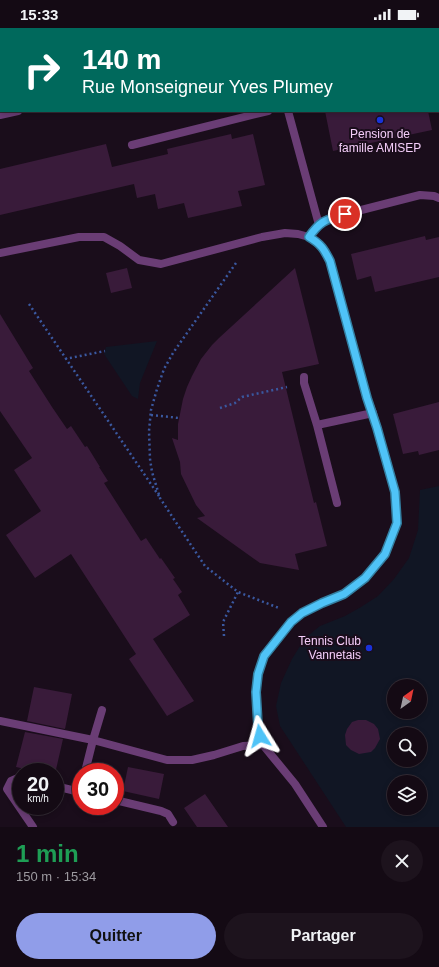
<!DOCTYPE html>
<html lang="fr">
<meta charset="utf-8">
<style>
body{margin:0;font-family:Arial,sans-serif;background:#1d131d;color:#f1f3f6;height:100vh;display:flex;flex-direction:column;font-size:15px;white-space:nowrap}
*{box-sizing:border-box;margin:0}
p{font-size:13px;color:#9d9aa0}
.icon{flex:none;width:22px;height:22px;fill:none;stroke:currentColor;stroke-width:2;stroke-linecap:round;stroke-linejoin:round}
.map{position:relative;height:799px;overflow:hidden}
.details{display:flex;flex-direction:column;background:#140a14;flex:1}
.details>*{flex:none}
.hud{position:absolute;left:0px;top:0px;width:439px;height:84px;box-shadow:0 2px 6px #0003,0 0 0 1px #332b34;background:#00695c;color:#fff;overflow:hidden}
.needle{width:26px;rotate:33deg}
.fabs{position:absolute;left:387px;top:651px;display:grid;gap:8px}
.fabs a{display:grid;place-items:center;width:40px;height:40px;border-radius:50%;background:#140a14;box-shadow:0 2px 6px #0003,0 0 0 1px #332b34;font-size:20px}
.speed{position:absolute;left:12px;top:735px;display:flex;gap:8px;font-size:20px;font-weight:700;text-align:center}
.speed>*{display:grid;place-content:center;width:52px;height:52px;border-radius:50%;background:#140a14;box-shadow:0 2px 6px #0003,0 0 0 1px #332b34;line-height:1}
.speed small{font-size:10px;font-weight:400}
.speed .limit{border:6px solid #d22;background:#fff;color:#111}
.pin{position:absolute;display:grid;place-items:center;width:34px;height:34px;color:#fff;margin:-17px;border:2px solid #fff;border-radius:50%;box-shadow:0 1px 4px #0007}
.me{position:absolute;width:44px;margin:-22px;rotate:352deg;stroke-linejoin:round;filter:drop-shadow(0 0 3px #0008)}
.turn{display:flex;align-items:center;gap:14px;height:84px;padding:0 16px;font-size:18px}
.turn .icon{width:52px;height:52px;stroke-width:2.5}
.turn b{display:block;font-size:28px;line-height:34px}
.round{display:grid;place-items:center;flex:none;width:42px;height:42px;border-radius:21px;background:#1d131d}
.summary{display:flex;align-items:center;justify-content:space-between;height:68px;padding:0 16px}
h1{font-size:24px;font-weight:600;line-height:30px;color:#1e9e55}
.cta{display:flex;gap:8px;margin-top:auto;padding:8px 16px}
.cta a{flex:1;height:46px;border-radius:24px;background:#909de9;color:#111;font-size:16px;font-weight:600;line-height:46px;text-align:center}
.cta a+a{background:#1d131d;color:#f1f3f6}
.status{display:flex;justify-content:space-between;align-items:center;height:28px;padding:0 20px;background:#140a14;direction:ltr}
.status svg{height:11px;fill:currentColor}
.map>svg:first-child{display:block}
.green{fill:#111624;fill-rule:evenodd}
.building{fill:#391b3a}
.lines{fill:none;stroke-linecap:round;stroke-linejoin:round}
.path{stroke:#3a58a0;stroke-width:2.5;stroke-dasharray:2 3;stroke-linecap:butt}
.service{stroke:#6a3d75;stroke-width:8}
.minor{stroke:#6a3d75;stroke-width:8}
.route-casing{stroke:#337fa1;stroke-width:10}
.route{stroke:#4fc3f7;stroke-width:7}
.poi-dot{fill:#1933d9;stroke:#1a0d1b;stroke-width:1.5}
.labels{text-anchor:middle;dominant-baseline:central;stroke-width:4;stroke-linejoin:round;paint-order:stroke}
.poi-label{font-size:12px;fill:#f4cdf9;stroke:#1a0d1b}
</style>
<div class="status"><b>15:33</b><svg viewBox="0 0 49 12"><path d="M0 12V9h3v3zM5 12V6h3v6zM10 12V3h3v9zM15 12V0h3v12zM26 1h20v11H26zM47 4h2v5h-2z"/></svg></div>
<div class="map">
<svg width="439" height="799" viewBox="0 0 439 799">
<rect width="100%" height="100%" fill="#1a0d1b"/>
<path class="green" d="M 157,313 L 140,355 L 138,371 L 132,368 L 104,326 L 106,319 Z
M 439,458 L 439,799 L 346,799 L 280,698 L 276,678 L 281,655 L 292,631 L 305,610 L 320,598 L 345,588 L 361,579 L 378,568 L 394,551 L 409,530 L 418,502 L 420,462 ZM 394,658 L 420,658 L 420,684 L 394,684 ZM 394,706 L 420,706 L 420,732 L 394,732 ZM 394,754 L 420,754 L 420,780 L 394,780 Z"/>
<path class="building" d="M 325,83 L 428,83 L 432,102 L 333,123 Z
M 231,106 L 232,111 L 253,106 L 265,157 L 238,163 L 242,178 L 188,190 L 184,175 L 158,181 L 155,166 L 137,170 L 134,156 L 0,187 L 0,141 L 106,116 L 112,139 L 168,126 L 167,121 Z
M 425,208 L 426,212 L 439,209 L 439,249 L 375,264 L 371,248 L 357,252 L 351,226 Z
M 127,240 L 132,260 L 111,265 L 106,245 Z
M 295,240 L 319,336 L 282,344 L 314,475 L 316,474 L 327,518 L 295,526 L 299,542 L 260,535 L 197,490 L 205,488 L 196,477 L 181,446 L 180,434 L 172,410 L 178,412 L 178,396 L 183,371 L 187,359 L 192,348 L 201,331 L 212,317 L 219,310 Z
M 0,286 L 33,340 L 29,343 L 52,379 L 67,401 L 71,398 L 85,419 L 87,418 L 100,439 L 99,439 L 108,453 L 104,455 L 141,513 L 146,510 L 160,531 L 161,530 L 175,550 L 173,551 L 182,564 L 178,567 L 190,587 L 153,611 L 194,673 L 167,688 L 129,631 L 136,626 L 71,526 L 35,550 L 6,507 L 41,483 L 14,442 L 32,430 L 0,383 Z
M 439,374 L 439,422 L 419,427 L 418,423 L 403,426 L 393,386 Z
M 34,659 L 72,666 L 65,701 L 27,693 Z
M 358,692 L 366,692 L 374,696 L 378,701 L 380,711 L 375,720 L 371,724 L 359,726 L 351,722 L 346,717 L 345,707 L 347,701 L 352,694 Z
M 25,704 L 63,711 L 55,746 L 55,744 L 39,744 L 16,739 Z
M 128,739 L 164,746 L 159,771 L 123,763 Z
M 205,766 L 228,799 L 197,799 L 184,780 Z"/>
<g class="lines">
<path class="path" d="M 236,235 L 173,325 L 164,341 L 157,361 L 151,382 L 149,403 L 150,431 L 152,444 L 160,470 L 179,499 L 205,538 L 238,564 L 279,580 L 280,579
M 29,276 L 159,468
M 65,331 L 105,323
M 220,380 L 235,375 L 242,369 L 287,359
M 151,387 L 179,390
M 224,608 L 223,594 L 238,564"/>
<path class="service" d="M 288,83 L 319,197
M 132,117 L 268,83
M 309,209 C 315,201 320,194 330,190 L 420,167 L 434,168 L 439,170
M 304,349 L 304,355 L 317,397 L 337,475
M 317,397 L 373,385
M 85,744 L 93,712 L 102,682
M 21,751 L 18,750 L 11,753 L 7,761 L 33,799
M 55,758 L 80,764 L 81,758
M 115,772 L 161,783 L 168,786 L 173,794"/>
<path class="minor" d="M 293,1 L 294,0
M 0,87 L 18,83
M 0,225 L 79,209 L 104,209 L 120,218 L 139,232 L 161,236 L 262,209 L 285,205 L 298,206 L 309,209 L 318,215 L 325,223 L 330,233 L 367,370 L 373,385 L 395,464 L 397,495 L 385,526 L 365,550 L 344,566 L 322,575 L 302,585 L 291,594 L 264,627 L 258,646 L 256,663 L 258,698 L 263,717 L 295,756 L 323,799
M 0,693 L 93,712 L 167,732 L 192,732 L 214,727 L 243,718 L 263,717"/>
</g>
<g class="lines">
<g class="route-casing">
<path id="route" d="M 260,708 L 258,698 L 256,664 L 258,646 L 264,628 L 291,594 L 302,585 L 322,575 L 344,566 L 365,550 L 385,526 L 397,495 L 395,464 L 377,400 L 367,370 L 330,233 C 324,221 321,216 309,209 C 321,192 326,192 345,186"/>
</g>
<use href="#route" class="route"/>
</g>
<g class="poi-dot">
<circle cx="380" cy="92" r="4"/>
<circle cx="369" cy="620" r="4"/>
</g>
<g class="labels">
<g class="poi-label">
<text x="380" y="106">Pension de<tspan x="380" dy="14">famille AMISEP</tspan></text>
<text x="361" y="613" text-anchor="end">Tennis Club<tspan x="361" dy="14">Vannetais</tspan></text>
</g>
</g>
</svg>
<div class="fabs">
<a><svg class="needle" viewBox="-14 -14 28 28"><path d="M0-13l5 13h-10z" fill="#e53935"/><path d="M0 13l5-13h-10z" fill="#9d9aa0"/></svg></a>
<a><svg class="icon" aria-label="search" viewBox="0 0 24 24"><circle cx="10" cy="10" r="6"/><path d="M15 15l6 6"/></svg></a>
<a><svg class="icon" aria-label="layers" viewBox="0 0 24 24"><path d="M12 4l9 5-9 5-9-5zM3 14l9 5 9-5"/></svg></a>
</div>
<div class="speed"><div>20<small>km/h</small></div><div class="limit">30</div></div>
<div class="pin" style="left:345px;top:186px;background:#d93025"><svg class="icon" aria-label="arrive" viewBox="0 0 24 24"><path d="M6 21V4h12l-3 4 3 4H6"/></svg></div>
<svg class="me" style="left:260px;top:708px" viewBox="-20 -20 40 40"><path d="M0-17L14 15 0 8-14 15z" fill="#4fc3f7" stroke="#fff" stroke-width="4"/></svg>
<div class="hud">
<div class="turn"><svg class="icon" aria-label="right" viewBox="0 0 24 24"><path d="M7 20v-9h11M14 6l5 5-5 5"/></svg><div><b>140 m</b>Rue Monseigneur Yves Plumey</div></div>
</div>
</div>
<section class="details">
<div class="summary"><div><h1>1 min</h1><p>150 m · 15:34</p></div><a class="round"><svg class="icon" aria-label="close" viewBox="0 0 24 24"><path d="M6 6l12 12M18 6L6 18"/></svg></a></div>
<div class="cta"><a>Quitter</a><a>Partager</a></div>
</section>
